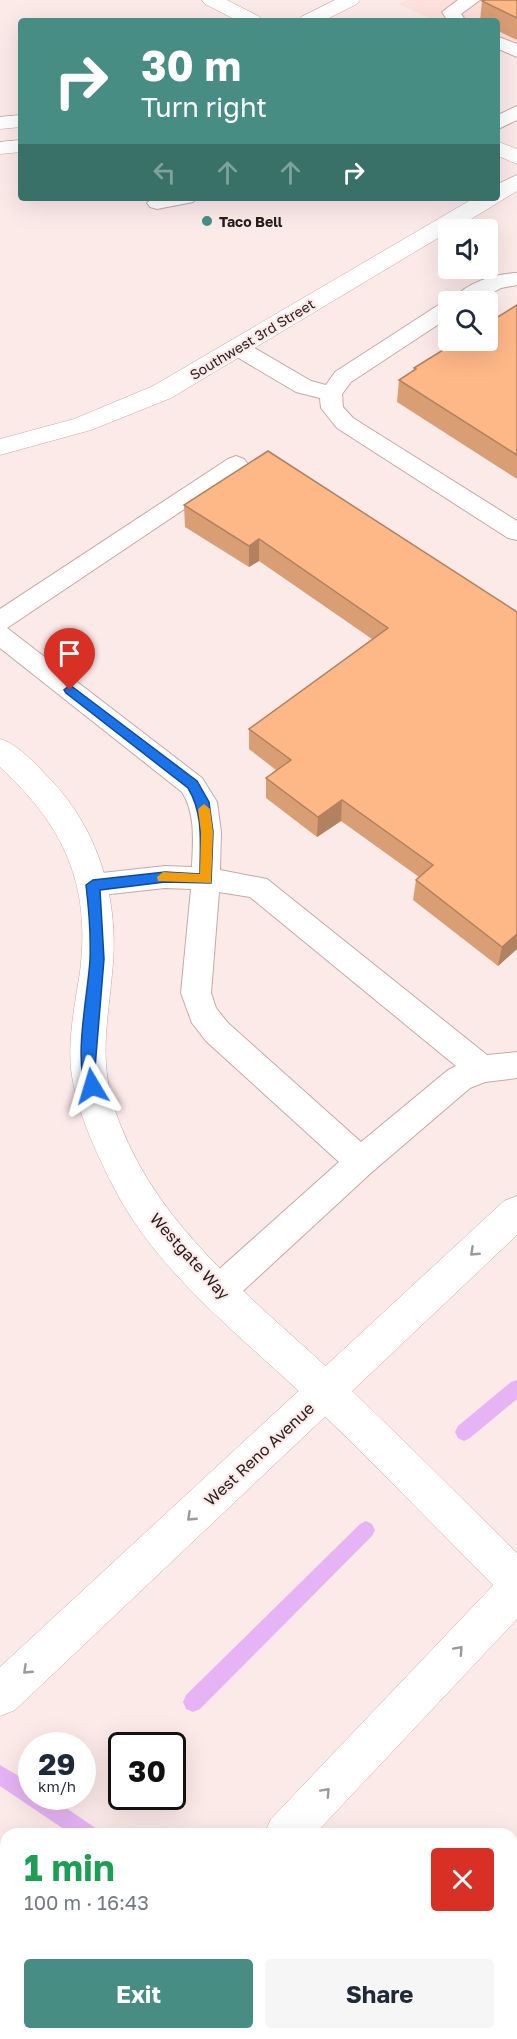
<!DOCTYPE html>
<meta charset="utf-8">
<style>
body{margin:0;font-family:"Golos Text",sans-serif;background:#f6f6f7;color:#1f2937;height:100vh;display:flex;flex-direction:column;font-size:22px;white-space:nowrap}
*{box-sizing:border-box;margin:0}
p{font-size:20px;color:#747a83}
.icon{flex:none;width:33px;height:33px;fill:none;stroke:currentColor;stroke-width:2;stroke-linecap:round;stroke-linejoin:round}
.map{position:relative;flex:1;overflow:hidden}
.drawer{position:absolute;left:0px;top:1828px;width:518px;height:212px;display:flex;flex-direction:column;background:#fff;border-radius:18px 18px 0 0;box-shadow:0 6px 24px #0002}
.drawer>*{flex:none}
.top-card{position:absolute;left:18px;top:18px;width:482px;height:183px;border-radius:6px;box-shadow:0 6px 24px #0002;background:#488d83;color:#fff;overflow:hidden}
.tools{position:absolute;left:438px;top:219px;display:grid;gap:12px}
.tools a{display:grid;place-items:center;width:60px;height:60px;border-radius:6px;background:#fff;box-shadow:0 6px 24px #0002;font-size:30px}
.speed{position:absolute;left:18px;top:1732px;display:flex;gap:12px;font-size:30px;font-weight:700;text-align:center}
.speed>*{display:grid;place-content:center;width:78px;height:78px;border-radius:50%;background:#fff;box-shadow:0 6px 24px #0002;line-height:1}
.speed small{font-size:15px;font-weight:400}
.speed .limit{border:3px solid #111;border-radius:9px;background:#fff;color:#111}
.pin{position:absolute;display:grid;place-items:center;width:51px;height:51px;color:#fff;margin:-62px -26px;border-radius:50% 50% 50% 0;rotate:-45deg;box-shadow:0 0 6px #0007}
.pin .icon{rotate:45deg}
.me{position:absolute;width:66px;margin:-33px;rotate:353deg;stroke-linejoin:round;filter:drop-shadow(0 0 4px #0008)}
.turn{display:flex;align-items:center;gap:21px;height:126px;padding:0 24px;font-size:27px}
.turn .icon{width:78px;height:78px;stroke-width:2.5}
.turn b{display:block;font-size:42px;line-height:51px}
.lanes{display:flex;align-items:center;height:57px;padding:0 24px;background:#0003;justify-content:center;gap:30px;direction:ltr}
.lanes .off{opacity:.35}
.round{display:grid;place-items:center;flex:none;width:63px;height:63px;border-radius:6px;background:#f6f6f7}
.headline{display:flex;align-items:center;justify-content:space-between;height:102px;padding:0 24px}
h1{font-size:36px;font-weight:700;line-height:45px;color:#1e9e55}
.primary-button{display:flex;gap:12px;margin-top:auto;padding:12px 24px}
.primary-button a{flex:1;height:69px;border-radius:6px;background:#488d83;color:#fff;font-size:24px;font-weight:700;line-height:69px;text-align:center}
.primary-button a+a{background:#f6f6f7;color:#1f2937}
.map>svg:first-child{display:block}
.built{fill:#fee0dd}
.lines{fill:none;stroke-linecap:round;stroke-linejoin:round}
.stream{fill:#e6b4f5;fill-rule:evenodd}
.lane-casing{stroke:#c5a9a7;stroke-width:2}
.street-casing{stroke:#c5a9a7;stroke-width:1}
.secondary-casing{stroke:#c5a9a7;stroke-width:1}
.primary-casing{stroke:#c5a9a7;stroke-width:1}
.highway-casing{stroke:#c5a9a7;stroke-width:1}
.lane{fill:#fff;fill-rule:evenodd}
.street{fill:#fff;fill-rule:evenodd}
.secondary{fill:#fff;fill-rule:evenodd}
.primary{fill:#fff;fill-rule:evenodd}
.highway{fill:#fff;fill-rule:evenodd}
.wall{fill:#da9e75}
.shaded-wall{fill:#b2815f}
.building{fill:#feb888;stroke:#b2815f;stroke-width:1.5}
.oneway{stroke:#9e9999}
.route{fill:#1a73e8;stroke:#114b97;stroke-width:1.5}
.slow{fill:#f59e0b}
.poi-dot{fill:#488d83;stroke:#fceae9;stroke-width:2}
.labels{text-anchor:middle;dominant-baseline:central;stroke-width:4.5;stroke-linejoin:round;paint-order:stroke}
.far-poi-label{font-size:14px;font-weight:bold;fill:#271d1c;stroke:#fceae9;text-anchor:start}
.far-street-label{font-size:14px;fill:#271d1c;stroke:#fceae9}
.street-label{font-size:16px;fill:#271d1c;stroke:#fceae9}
</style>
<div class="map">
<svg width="517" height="2039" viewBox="0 0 517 2039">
<rect width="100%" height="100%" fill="#fceae9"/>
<path class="built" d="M 407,0 L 517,0 L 517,58 L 497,48 L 496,21 L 435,21 L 399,4 Z"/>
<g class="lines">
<path class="stream" d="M 517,1380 L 517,1399 L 470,1438 L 464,1441 L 458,1438 L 455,1432 L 458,1426 L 511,1382 Z
M 366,1521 L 372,1524 L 375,1530 L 372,1536 L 200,1709 L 193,1712 L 186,1709 L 183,1702 L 186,1695 L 360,1524 Z
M 0,1765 L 32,1784 L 32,1797 L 50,1797 L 94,1827 L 97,1834 L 71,1834 L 0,1786 Z
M 300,2034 L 322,2034 L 324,2039 L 302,2039 Z"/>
<g class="lane-casing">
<path id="lane" d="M 458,0 L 480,0 L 461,14 L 466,21 L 448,21 L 442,12 Z
M 496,36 L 517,44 L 517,57 L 496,48 Z
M 517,106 L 517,120 L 496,130 L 496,116 Z
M 153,198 L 196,198 L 193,202 L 157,209 L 150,207 L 147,203 Z
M 517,273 L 517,285 L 501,288 L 476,302 L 451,302 C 464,283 495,274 517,273 Z
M 448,302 L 448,318 L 351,382 L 342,394 L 343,407 L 353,418 L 517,521 L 517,540 L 508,538 L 337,428 L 321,408 L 320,398 L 296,392 L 230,353 L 227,348 L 230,343 L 238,341 L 246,343 L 311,381 L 326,385 L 335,372 L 440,304 Z
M 236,456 L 244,459 L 248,464 L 244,469 L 7,628 L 202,778 L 217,802 L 221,832 L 220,870 L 267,879 L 487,1055 L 517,1052 L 517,1078 L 485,1082 L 470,1088 L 372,1172 L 231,1302 L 219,1306 L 207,1302 L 202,1291 L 207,1280 L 339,1162 L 206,1041 L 192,1023 L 181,993 L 191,889 L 165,888 L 93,896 L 83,893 L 79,885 L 83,877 L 93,874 L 165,866 L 192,867 C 193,842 196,814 182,792 L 0,648 L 0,609 L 228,459 ZM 219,892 L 250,897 L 456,1066 L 448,1070 L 361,1142 L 228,1023 L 216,1008 L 211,993 Z"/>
</g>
<g class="street-casing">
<path id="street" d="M 335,0 L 360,0 L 357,4 L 323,21 L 298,21 L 301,17 Z
M 0,739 C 20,745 36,765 51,780 C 98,830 118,896 113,963 C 108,1026 96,1063 120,1124 C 161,1230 254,1299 334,1374 C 396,1432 456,1493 517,1553 L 517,1601 L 503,1595 C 438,1530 374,1463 307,1399 C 238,1333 156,1272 112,1184 C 94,1148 76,1109 71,1069 C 68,1037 75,1004 80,972 C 91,884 64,826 0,767 Z"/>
</g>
<g class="secondary-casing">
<path id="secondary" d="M 202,0 L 227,0 L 260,17 L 263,21 L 238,21 L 205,4 Z
M 496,141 L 517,149 L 517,164 L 496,155 Z
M 517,175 L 517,191 L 453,230 L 448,230 L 448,232 L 171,398 L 91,430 L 0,455 L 0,439 L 74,419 L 153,386 L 474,198 L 496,198 L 496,185 Z"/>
</g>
<g class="primary-casing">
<path id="primary" d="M 517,1196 L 517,1235 L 15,1710 L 0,1716 L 0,1667 L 504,1201 Z
M 517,1569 L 517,1619 L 315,1834 L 264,1834 L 271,1819 L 503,1575 Z
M 72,2034 L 121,2034 L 119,2039 L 70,2039 Z"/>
</g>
<g class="highway-casing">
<path id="highway" d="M 21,115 L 21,127 L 0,129 L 0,117 Z
M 21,140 L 21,152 L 0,154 L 0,142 Z"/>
</g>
<use href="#lane" class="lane"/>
<use href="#street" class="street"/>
<use href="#secondary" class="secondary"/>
<use href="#primary" class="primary"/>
<use href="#highway" class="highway"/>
</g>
<path class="wall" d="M 517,0 L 517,40 L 496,30 L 496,21 L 480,21 L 482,1 Z
M 517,305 L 517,479 L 397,402 L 399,380 L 414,371 L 414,368 Z
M 184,505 L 517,612 L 517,949 L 498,966 L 413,900 L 416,880 L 419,877 L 341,821 L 317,837 L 266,798 L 266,778 L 276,770 L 249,749 L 249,729 L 372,639 L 259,561 L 249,567 L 185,527 Z"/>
<path class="shaded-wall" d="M 259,539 L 259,561 L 249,567 L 249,546 Z
M 342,800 L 341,821 L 317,837 L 318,817 Z
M 517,934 L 517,949 L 498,966 L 502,947 Z"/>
<path class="building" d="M 485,0 L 517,0 L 517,18 L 482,1 Z
M 517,305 L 517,455 L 399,380 L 416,369 L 414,368 L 459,340 L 488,340 L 488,323 Z
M 268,451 L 517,612 L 517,934 L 502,947 L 416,880 L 433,865 L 342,800 L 318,817 L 266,778 L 291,760 L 249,729 L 388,628 L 259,539 L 249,546 L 184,505 Z"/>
<defs><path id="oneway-chevron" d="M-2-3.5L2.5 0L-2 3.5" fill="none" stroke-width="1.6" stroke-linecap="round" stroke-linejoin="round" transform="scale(1.5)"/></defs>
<g class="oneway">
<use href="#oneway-chevron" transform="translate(474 1252) rotate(137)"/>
<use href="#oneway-chevron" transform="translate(191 1517) rotate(137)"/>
<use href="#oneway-chevron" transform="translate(459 1650) rotate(-47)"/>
<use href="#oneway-chevron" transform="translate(27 1670) rotate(137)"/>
<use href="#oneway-chevron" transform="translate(326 1792) rotate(-47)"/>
</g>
<path class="route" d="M 70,685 L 197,781 L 209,802 L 213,832 L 211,883 L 165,882 L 100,890 L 104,959 L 95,1068 L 99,1086 L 97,1090 L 87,1090 C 73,1061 88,994 90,960 C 91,935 89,910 86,885 L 93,880 L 165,872 L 200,874 C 200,844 204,814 188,788 L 66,693 L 64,690 Z"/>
<path class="slow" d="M 204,804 L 210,809 L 213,832 L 211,883 L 158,881 L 157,877 L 163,872 L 200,874 L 201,832 L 198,809 Z"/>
<circle class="poi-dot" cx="207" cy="221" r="6"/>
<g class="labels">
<g class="far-poi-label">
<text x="219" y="221">Taco Bell</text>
</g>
<g class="far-street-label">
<text transform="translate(252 339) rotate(-31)">Southwest 3rd Street</text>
</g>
<g class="street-label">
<text transform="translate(190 1256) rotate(48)">Westgate Way</text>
<text transform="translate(259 1454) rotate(-43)">West Reno Avenue</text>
</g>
</g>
</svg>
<div class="tools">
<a><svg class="icon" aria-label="sound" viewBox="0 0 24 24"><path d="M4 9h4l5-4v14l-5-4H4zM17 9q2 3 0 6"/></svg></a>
<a><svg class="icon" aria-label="search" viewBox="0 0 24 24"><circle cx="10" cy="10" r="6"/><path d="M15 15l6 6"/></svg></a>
</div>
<div class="speed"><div>29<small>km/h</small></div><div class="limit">30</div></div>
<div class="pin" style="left:70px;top:690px;background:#d93025"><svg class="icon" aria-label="arrive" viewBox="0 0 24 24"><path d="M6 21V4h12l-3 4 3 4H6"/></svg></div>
<svg class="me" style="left:92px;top:1086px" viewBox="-20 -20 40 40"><path d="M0-17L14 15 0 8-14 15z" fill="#1a73e8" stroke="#fff" stroke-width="4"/></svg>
<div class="top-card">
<div class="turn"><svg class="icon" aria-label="right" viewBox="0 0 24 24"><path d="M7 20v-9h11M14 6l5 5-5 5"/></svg><div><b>30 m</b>Turn right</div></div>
<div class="lanes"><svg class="icon off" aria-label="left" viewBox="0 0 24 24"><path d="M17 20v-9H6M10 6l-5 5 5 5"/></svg><svg class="icon off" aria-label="ahead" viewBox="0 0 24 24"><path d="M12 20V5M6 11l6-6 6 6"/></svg><svg class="icon off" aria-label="ahead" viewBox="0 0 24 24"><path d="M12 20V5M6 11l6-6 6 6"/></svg><svg class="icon" aria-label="right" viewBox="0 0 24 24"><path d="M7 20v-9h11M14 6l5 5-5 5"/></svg></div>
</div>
<section class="drawer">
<div class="headline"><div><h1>1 min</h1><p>100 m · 16:43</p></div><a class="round" style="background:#d93025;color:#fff"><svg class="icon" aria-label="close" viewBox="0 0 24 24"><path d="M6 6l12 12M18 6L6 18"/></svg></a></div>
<div class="primary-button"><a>Exit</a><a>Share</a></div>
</section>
</div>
